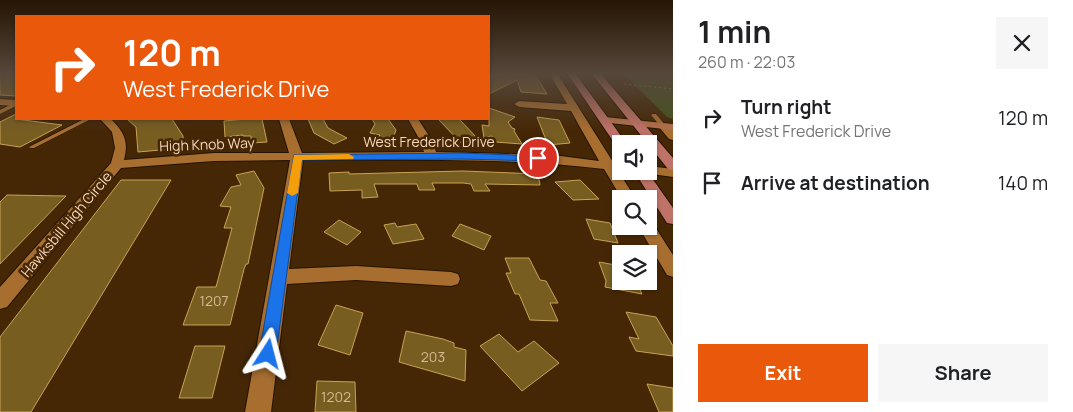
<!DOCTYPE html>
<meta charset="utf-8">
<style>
body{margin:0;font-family:Manrope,sans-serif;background:#f6f6f6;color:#202124;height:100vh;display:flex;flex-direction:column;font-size:19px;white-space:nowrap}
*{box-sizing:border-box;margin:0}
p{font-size:16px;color:#757577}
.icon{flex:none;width:28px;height:28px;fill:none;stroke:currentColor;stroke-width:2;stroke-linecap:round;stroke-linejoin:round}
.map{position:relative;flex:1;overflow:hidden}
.drawer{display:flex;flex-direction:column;background:#fff;width:400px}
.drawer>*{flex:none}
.hud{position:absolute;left:15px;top:15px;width:475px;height:105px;border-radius:0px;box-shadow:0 1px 4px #0004;background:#ea580c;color:#fff;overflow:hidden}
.buttons{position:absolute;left:612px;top:135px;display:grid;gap:10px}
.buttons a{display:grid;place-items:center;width:45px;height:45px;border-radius:0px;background:#fff;box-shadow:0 1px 4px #0004;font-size:25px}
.pin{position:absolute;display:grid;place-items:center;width:42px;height:42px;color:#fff;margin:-21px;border:2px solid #fff;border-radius:50%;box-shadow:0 1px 5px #0007}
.me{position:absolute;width:55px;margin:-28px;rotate:9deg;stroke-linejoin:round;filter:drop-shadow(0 0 4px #0008)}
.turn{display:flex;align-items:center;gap:18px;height:105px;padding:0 25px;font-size:22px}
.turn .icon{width:65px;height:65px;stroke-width:2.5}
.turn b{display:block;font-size:35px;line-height:42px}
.round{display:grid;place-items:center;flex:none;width:52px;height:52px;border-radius:0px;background:#f6f6f6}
.overview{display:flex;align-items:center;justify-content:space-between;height:85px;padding:0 25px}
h1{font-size:30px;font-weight:700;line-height:38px}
.primary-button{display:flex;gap:10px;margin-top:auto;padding:10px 25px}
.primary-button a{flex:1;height:58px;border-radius:0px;background:#ea580c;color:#fff;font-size:20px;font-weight:700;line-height:58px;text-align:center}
.primary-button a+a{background:#f6f6f6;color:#202124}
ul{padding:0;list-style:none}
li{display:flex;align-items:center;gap:15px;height:65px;padding:0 25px}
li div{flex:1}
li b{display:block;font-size:19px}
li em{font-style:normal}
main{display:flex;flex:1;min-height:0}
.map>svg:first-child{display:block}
.green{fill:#44551d}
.building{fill:#785d21;stroke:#c8a355}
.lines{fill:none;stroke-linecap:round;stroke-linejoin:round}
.lane-casing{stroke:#241302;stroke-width:1}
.street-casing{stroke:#241302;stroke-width:2}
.secondary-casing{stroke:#241302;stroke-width:2}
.primary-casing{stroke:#241302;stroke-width:2}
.path{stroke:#9f8061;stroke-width:1;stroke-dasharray:2.5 2.5;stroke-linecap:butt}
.lane{fill:#a76e30;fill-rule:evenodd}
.street{fill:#a76e30;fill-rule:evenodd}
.secondary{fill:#b3704b;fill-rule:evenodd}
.primary{fill:#bf7267;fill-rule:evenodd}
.route{fill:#1a73e8;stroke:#114b97}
.slow{fill:#f59e0b}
.labels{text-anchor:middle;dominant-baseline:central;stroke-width:5;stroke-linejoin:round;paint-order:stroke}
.street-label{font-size:14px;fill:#f8d8bb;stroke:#452705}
.near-number-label{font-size:14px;fill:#d8b994}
</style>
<main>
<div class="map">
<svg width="673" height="412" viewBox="0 0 673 412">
<rect width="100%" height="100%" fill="#452705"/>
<path class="green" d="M 623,73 L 673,73 L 673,119 L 667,117 Z"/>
<path class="building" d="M 0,73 L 16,73 L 16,96 L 0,95 Z
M 489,74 L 535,75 L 547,94 L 521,92 L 517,80 L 489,94 L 489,77 L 492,77 Z
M 489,108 L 515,117 L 508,122 L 512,128 L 515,129 L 514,131 L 522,144 L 495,142 L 492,136 L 484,138 L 482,125 L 489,126 Z
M 16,114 L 16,119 L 62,125 L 20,147 L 0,144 L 0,122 Z
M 537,117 L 559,120 L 570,143 L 548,145 Z
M 127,119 L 172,119 L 183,136 L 183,148 L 138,152 L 136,127 Z
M 246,119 L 262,119 L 267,142 L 251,143 L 251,136 L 243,136 L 243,135 L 225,137 L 224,121 Z
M 308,119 L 323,119 L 328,128 L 347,138 L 334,144 L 314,133 Z
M 372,119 L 388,119 L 396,130 L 391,144 L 376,141 L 380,135 L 370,133 L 375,124 Z
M 438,119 L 459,119 L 478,139 L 461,143 Z
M 254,171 L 264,188 L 248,264 L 246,264 L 244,269 L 230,325 L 183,325 L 197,287 L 216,287 L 232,228 L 224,228 L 231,207 L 220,206 L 231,187 L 241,185 L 236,175 Z
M 463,171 L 538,174 L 540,185 L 485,184 L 490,191 L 474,191 L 471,184 L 463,183 L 432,183 L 435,190 L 419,190 L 417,184 L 374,184 L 378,197 L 362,198 L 362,190 L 330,191 L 329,173 L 349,172 L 349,174 Z
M 121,180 L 171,180 L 31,412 L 0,412 L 0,337 Z
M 580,180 L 599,199 L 573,200 L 555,182 Z
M 7,195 L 66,196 L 0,264 L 0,202 Z
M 586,219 L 610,223 L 618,243 L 594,239 Z
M 339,220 L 361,232 L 347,245 L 324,232 Z
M 395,223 L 397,227 L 416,224 L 424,239 L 393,244 L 384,225 Z
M 460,224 L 491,236 L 484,250 L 452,236 Z
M 505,258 L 529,258 L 540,280 L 546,281 L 558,303 L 550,303 L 558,321 L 530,320 L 519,294 L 515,294 L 506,273 L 511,273 Z
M 599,262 L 621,266 L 621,281 L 636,281 L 642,294 L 605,287 L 606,281 Z
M 336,305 L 363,313 L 350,355 L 318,345 Z
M 626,312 L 656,317 L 673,346 L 673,356 L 636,351 L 629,337 L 639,339 Z
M 406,331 L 443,339 L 454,343 L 454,347 L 466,350 L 465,381 L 399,362 Z
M 499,334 L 518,352 L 534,341 L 559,363 L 522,391 L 480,346 Z
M 195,346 L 225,346 L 212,398 L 179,398 Z
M 317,381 L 355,382 L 356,412 L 315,412 Z
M 647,384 L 673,388 L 673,412 L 659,412 Z"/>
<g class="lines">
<g class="lane-casing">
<path id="lane" d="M 14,103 L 16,103 L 16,106 L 0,114 L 0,110 Z
M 652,114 L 656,114 L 666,126 L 665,127 L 661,127 L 651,115 Z
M 84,119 L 91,119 L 34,148 L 30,148 L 29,147 Z"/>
</g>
<g class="street-casing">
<path id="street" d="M 549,73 L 557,73 L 613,162 L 621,163 L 621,171 L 618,171 L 636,199 L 622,199 L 604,169 C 504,157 403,160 303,160 L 289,269 L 356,266 L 451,272 L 458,274 L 460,279 L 458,284 L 451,286 L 356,280 L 287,284 L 271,412 L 245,412 L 290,160 L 214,161 L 121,168 L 7,307 L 0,309 L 0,287 L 111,163 L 115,148 L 112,132 L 100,119 L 111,119 C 124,132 129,141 124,160 L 214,153 L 289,153 L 279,119 L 289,119 L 302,153 L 424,152 L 421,142 L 408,119 L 418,119 L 433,142 L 436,152 L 553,155 L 599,161 L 571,111 L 519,107 L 514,104 L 519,101 L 567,104 Z
M 0,99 L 16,100 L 16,106 L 0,105 Z
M 663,123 L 667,124 L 673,130 L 673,140 L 669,139 L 658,126 Z
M 649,166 L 673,169 L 673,177 L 644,173 L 643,171 L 649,171 Z
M 649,221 L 652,222 L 673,255 L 673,277 L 667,275 L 638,226 L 649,226 Z"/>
</g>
<g class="secondary-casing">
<path id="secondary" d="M 605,117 L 673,124 L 673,130 L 601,122 L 600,120 L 601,118 Z"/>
</g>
<g class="primary-casing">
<path id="primary" d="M 567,73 L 575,73 L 627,144 L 621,144 L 621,147 L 617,147 Z
M 591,73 L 600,73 L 673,158 L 673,170 L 668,169 Z
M 634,171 L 647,171 L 673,208 L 673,224 L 667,223 Z"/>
</g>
<path class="path" d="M 624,84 L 673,89"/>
<use href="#lane" class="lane"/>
<use href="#street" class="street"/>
<use href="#secondary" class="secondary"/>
<use href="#primary" class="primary"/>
</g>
<linearGradient id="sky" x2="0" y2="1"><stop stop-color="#261503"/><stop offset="0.56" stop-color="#56473b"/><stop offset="1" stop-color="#56473b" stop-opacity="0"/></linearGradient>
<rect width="673" height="131" fill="url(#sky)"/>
<path class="route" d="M 462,153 L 538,156 L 542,158 L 538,161 L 462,159 L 302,160 L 276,354 L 274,360 L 268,362 L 261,360 L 259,354 L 294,155 Z"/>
<path class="slow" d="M 349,154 L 354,157 L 353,159 L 302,160 L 298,193 L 292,196 L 287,193 L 294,155 Z"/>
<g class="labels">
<g class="street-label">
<text x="429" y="141">West Frederick Drive</text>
<text transform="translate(207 144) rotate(-2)">High Knob Way</text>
<text transform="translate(66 224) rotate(-50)">Hawksbill High Circle</text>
</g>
<g class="near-number-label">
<text x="214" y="300">1207</text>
<text x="433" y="356">203</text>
<text x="336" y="396">1202</text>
</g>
</g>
</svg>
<div class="buttons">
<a><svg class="icon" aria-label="sound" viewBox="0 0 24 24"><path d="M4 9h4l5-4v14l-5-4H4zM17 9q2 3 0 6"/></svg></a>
<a><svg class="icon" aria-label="search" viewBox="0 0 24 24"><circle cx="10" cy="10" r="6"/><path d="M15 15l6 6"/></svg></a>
<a><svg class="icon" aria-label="layers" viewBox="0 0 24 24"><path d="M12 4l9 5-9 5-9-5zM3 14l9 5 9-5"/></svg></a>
</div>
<div class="pin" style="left:538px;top:158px;background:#d93025"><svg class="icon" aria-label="arrive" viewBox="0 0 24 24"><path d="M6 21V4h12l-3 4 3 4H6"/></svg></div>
<svg class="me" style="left:268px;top:354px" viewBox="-20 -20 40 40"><path d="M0-17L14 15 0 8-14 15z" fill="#1a73e8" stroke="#fff" stroke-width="4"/></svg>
<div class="hud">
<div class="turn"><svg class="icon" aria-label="right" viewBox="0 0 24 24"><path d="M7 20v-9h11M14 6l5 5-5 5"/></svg><div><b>120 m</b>West Frederick Drive</div></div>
</div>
</div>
<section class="drawer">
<div class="overview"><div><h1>1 min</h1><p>260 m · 22:03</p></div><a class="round"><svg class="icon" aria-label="close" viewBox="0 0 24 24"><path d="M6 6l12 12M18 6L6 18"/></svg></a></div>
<ul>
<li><svg class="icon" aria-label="right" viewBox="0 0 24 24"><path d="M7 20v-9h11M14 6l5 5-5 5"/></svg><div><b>Turn right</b><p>West Frederick Drive</p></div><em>120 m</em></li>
<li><svg class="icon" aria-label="arrive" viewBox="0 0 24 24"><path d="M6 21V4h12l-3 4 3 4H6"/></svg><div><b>Arrive at destination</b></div><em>140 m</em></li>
</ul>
<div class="primary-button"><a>Exit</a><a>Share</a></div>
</section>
</main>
